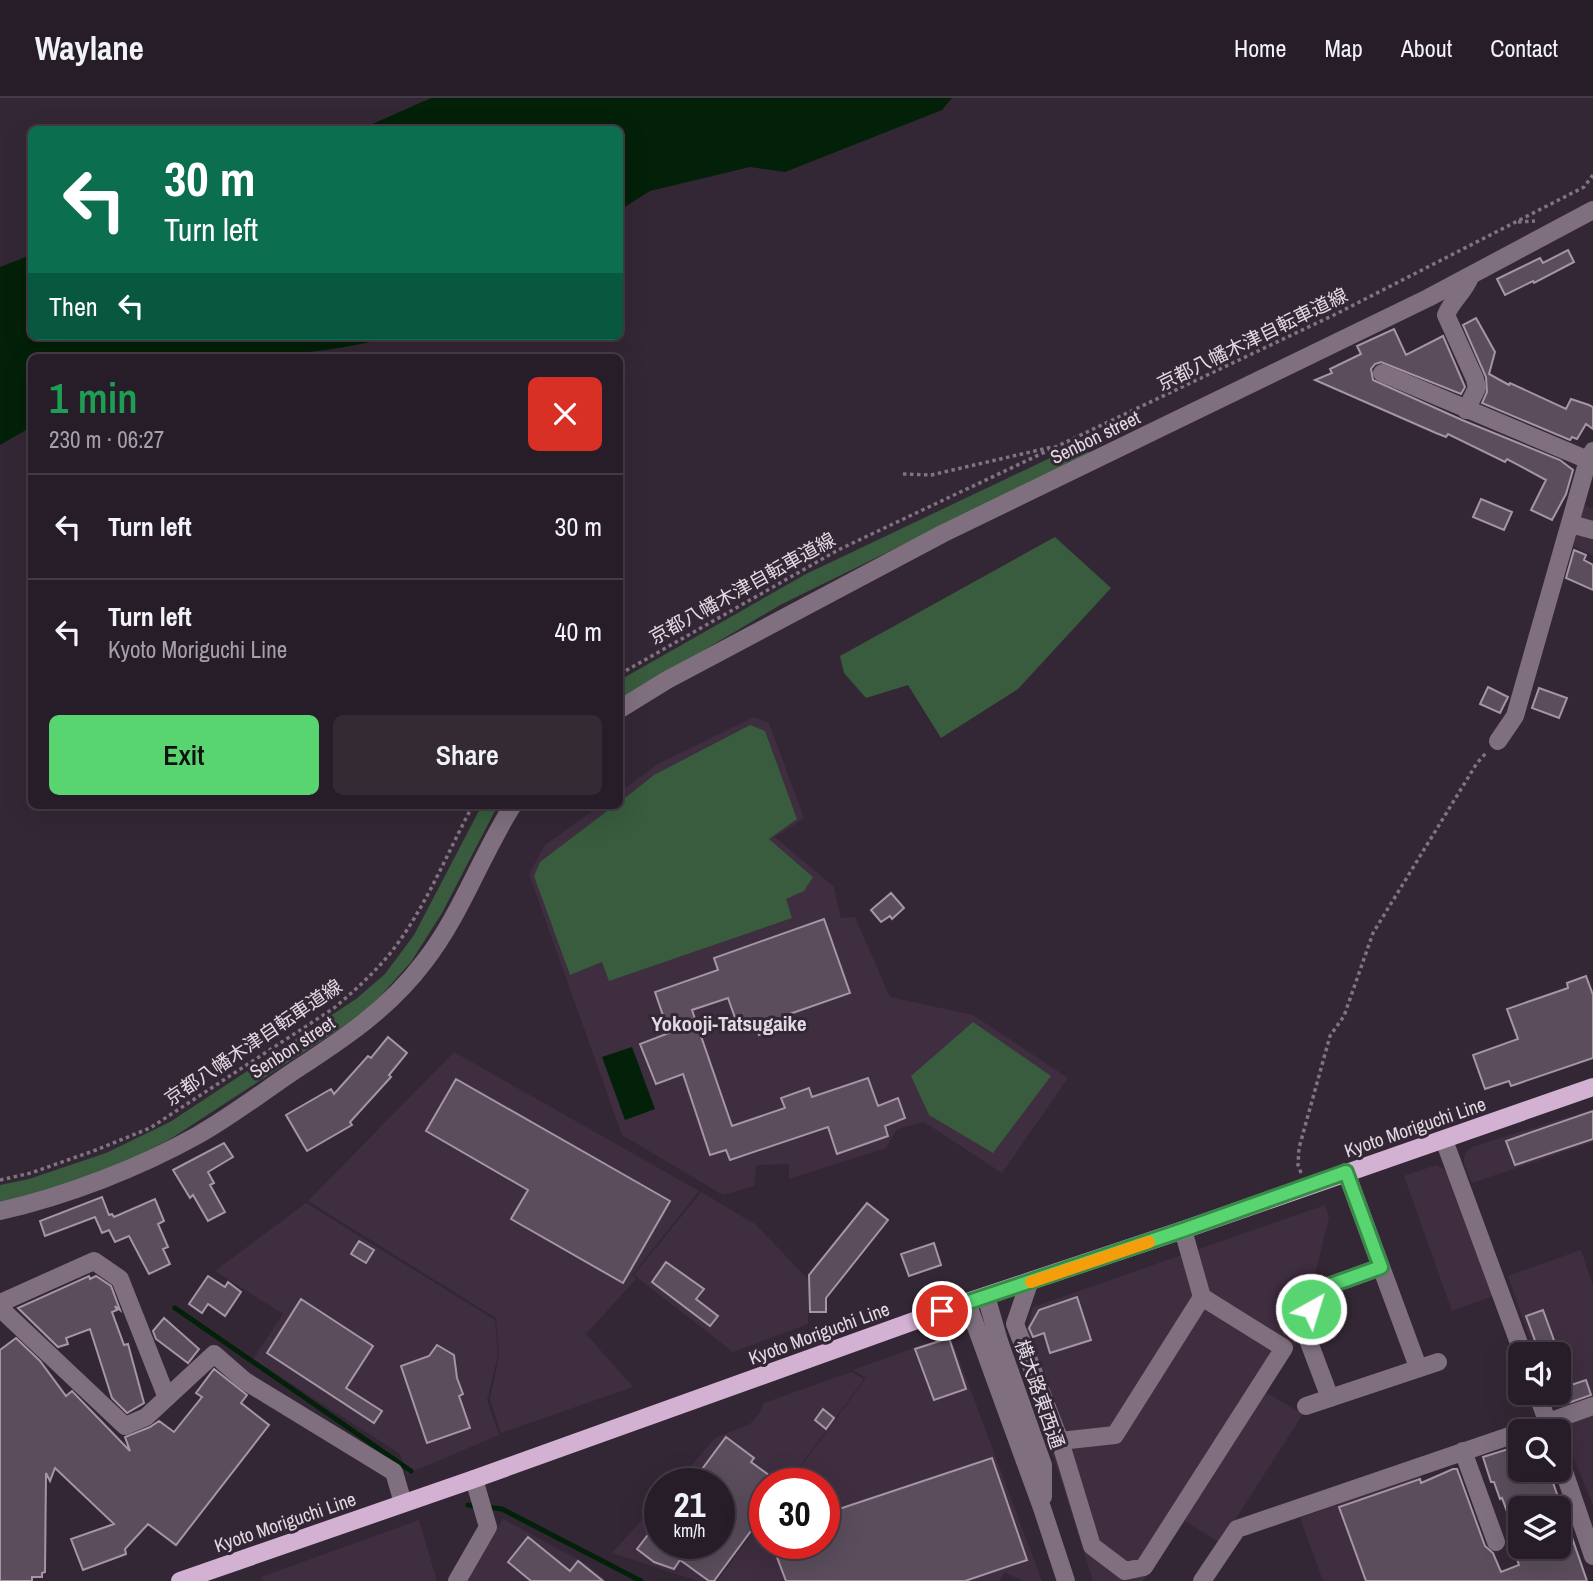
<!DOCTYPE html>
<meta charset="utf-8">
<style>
body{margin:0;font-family:"Archivo Narrow","Noto Sans JP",sans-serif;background:#332a34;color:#f1f3f6;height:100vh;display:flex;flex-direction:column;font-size:26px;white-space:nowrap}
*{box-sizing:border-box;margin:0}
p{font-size:23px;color:#a4a2a8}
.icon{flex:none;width:38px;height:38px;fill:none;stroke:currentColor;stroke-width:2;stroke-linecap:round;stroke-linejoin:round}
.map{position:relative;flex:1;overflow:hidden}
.side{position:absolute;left:28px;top:256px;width:595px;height:455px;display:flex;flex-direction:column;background:#271d28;border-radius:10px;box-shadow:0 7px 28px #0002,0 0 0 2px #433b45}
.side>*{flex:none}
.guide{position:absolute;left:28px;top:28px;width:595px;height:214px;border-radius:10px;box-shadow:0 7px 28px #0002,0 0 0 2px #433b45;background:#0b6e4f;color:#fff;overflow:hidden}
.controls{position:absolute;left:1508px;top:1244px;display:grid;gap:14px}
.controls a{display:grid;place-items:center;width:63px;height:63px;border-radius:10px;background:#271d28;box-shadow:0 7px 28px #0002,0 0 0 2px #433b45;font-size:35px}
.speed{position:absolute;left:644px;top:1370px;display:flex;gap:14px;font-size:35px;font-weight:700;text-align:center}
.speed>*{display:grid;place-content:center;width:91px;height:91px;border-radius:50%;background:#271d28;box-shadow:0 7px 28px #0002,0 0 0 2px #433b45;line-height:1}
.speed small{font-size:18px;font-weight:400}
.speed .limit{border:10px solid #d22;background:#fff;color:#111}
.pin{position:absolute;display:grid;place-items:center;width:60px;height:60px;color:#fff;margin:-30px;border:4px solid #fff;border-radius:50%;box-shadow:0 2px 7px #0007}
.me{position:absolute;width:77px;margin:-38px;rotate:39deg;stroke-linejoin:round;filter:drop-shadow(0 0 5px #0008)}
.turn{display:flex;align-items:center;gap:24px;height:147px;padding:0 21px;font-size:32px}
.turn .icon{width:91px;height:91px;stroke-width:2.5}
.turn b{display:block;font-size:49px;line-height:60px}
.then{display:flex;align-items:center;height:66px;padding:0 21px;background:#0003;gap:14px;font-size:26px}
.round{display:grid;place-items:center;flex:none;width:74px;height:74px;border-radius:10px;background:#332a34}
.headline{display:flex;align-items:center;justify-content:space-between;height:119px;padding:0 21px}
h1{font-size:42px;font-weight:600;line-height:52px;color:#1e9e55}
.action{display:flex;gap:14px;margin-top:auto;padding:14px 21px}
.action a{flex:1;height:80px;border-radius:10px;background:#58d570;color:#111;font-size:28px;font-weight:600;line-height:80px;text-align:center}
.action a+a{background:#332a34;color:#f1f3f6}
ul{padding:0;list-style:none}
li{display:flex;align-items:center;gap:21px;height:105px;padding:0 21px;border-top:2px solid #433b45}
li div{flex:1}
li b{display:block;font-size:26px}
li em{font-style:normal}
header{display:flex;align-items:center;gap:42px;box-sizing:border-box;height:98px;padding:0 35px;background:#271d28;border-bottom:2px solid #433b45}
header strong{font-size:33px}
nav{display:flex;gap:38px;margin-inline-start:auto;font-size:24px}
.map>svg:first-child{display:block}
.built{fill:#3f2d40}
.green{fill:#385c3d}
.water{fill:#032008}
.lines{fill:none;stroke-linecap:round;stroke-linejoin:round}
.stream{stroke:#032008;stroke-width:5}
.building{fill:#5b4d5c;stroke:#a595a6;stroke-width:2}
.path{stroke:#7f7480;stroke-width:3.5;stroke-dasharray:3.5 3.5;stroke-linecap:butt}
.minor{stroke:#7f6f7f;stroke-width:18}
.major{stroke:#d2b1d3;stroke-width:18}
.route-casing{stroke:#398a49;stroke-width:18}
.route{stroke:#58d570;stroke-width:12}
.slow{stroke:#f59e0b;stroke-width:12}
.labels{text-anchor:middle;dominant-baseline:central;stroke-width:6;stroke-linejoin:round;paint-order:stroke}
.street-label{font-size:19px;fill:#e2dae3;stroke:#342735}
.neighbourhood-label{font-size:21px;font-weight:bold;fill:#e2dae3;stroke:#342735}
</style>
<header>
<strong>Waylane</strong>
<nav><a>Home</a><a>Map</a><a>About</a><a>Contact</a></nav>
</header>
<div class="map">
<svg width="1593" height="1483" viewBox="0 0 1593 1483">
<rect width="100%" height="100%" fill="#342735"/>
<path class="built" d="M 1583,407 L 1593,411 L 1593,457 L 1573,448 Z
M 754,619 L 769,625 L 804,720 L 775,739 L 834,789 L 841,820 L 855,819 L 890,899 L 973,917 L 1068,980 L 1002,1075 L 924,1024 L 897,1031 L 886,1050 L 789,1081 L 789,1066 L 756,1067 L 754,1088 L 723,1097 L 622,1037 L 529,776 L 545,747 L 601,707 L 620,707 L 620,694 L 658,666 Z
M 454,954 L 699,1093 L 632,1177 L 636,1181 L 586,1236 L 633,1289 L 501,1335 L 490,1302 L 499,1257 L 496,1220 L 308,1103 Z
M 1593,1011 L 1593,1044 L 1472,1085 L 1464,1067 L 1464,1060 L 1466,1054 L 1472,1049 Z
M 1436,1067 L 1449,1074 L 1493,1198 L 1452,1213 L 1404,1078 Z
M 701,1094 L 755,1126 L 808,1181 L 808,1226 L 733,1254 L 634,1177 Z
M 306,1105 L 495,1222 L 498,1257 L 487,1302 L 499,1337 L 407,1376 L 400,1356 L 253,1261 L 283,1216 L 215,1173 Z
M 1325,1107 L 1329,1119 L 1299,1242 L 1265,1294 L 1303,1316 L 1220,1445 L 1184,1422 L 1143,1483 L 1093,1483 L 1020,1254 L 1033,1209 Z
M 1581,1152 L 1593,1188 L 1593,1300 L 1564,1311 L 1552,1304 L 1549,1295 L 1559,1295 L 1559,1256 L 1535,1256 L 1508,1178 Z
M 950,1237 L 1042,1483 L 1023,1483 L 1005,1474 L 1000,1483 L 717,1483 L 765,1418 L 765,1446 L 824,1446 L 824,1386 L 788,1386 L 866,1280 L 853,1272 Z
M 851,1274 L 864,1281 L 787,1386 L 765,1386 L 765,1416 L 715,1483 L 698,1483 L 612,1455 L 660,1402 L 660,1446 L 719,1446 L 719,1386 L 675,1386 L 715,1340 L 750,1326 L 759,1316 L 764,1305 Z
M 1593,1317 L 1593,1407 L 1566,1342 L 1572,1325 Z
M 1420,1377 L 1459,1483 L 1323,1483 L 1300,1420 Z
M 503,1421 L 586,1466 L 607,1483 L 463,1483 Z
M 419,1422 L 437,1483 L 263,1483 L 261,1479 Z"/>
<path class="green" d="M 1084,352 L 1090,355 L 780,507 L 620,602 L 620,582 L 806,476 L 1050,360 Z
M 1055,439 L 1111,490 L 1018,591 L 941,640 L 908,587 L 866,600 L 844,575 L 840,558 Z
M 750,627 L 765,633 L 797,721 L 769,741 L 813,779 L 804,793 L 786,801 L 792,820 L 609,883 L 602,864 L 570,877 L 534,778 L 540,764 L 615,707 L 620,707 L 620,704 L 654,677 Z
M 482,707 L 498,707 L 442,815 L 411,864 L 367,913 L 172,1040 L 113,1071 L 0,1108 L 0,1087 L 29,1081 L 106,1055 L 170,1024 L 356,901 L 385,876 L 414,837 Z
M 973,924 L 1051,978 L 993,1055 L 929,1017 L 911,978 Z"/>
<path class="water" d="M 431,0 L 952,0 L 942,12 L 785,74 L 750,69 L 650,93 L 620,112 L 620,32 L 361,31 Z
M 31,157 L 32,238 L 396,238 C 278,269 153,259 32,259 L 31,329 L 0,347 L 0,169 Z
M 632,949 L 655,1011 L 625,1022 L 602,959 Z"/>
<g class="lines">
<path class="stream" d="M 175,1210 L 411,1373
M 468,1407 L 502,1411 L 641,1483"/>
</g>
<path class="building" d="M 1568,152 L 1574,164 L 1534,185 L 1533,183 L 1505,197 L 1497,181 L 1540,160 L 1543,165 Z
M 1476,220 L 1495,254 L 1489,276 L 1509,287 L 1510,285 L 1566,311 L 1571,301 L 1589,307 L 1593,309 L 1593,331 L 1586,326 L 1577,341 L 1572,339 L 1570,342 L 1482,305 L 1487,294 L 1486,279 L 1463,227 Z
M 1394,231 L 1406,257 L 1443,238 L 1465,289 L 1461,296 L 1381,264 L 1375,266 L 1371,271 L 1373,282 L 1462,322 L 1560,362 L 1573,372 L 1566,396 L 1552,422 L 1531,412 L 1546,382 L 1507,361 L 1505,364 L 1448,336 L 1446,339 L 1436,335 L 1315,282 L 1332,275 L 1330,271 L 1361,256 L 1357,248 Z
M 1481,401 L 1512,414 L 1504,432 L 1473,419 Z
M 1574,452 L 1586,457 L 1584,462 L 1593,467 L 1593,492 L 1566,480 Z
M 1488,589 L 1508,599 L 1500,615 L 1480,606 Z
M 1539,590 L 1567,600 L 1559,620 L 1532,610 Z
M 891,795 L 904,810 L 892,821 L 890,818 L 881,824 L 871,812 Z
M 824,821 L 850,895 L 784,918 L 787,928 L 759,937 L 756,928 L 740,934 L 728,900 L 692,912 L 732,1028 L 785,1010 L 781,1000 L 809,990 L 812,999 L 868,980 L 878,1008 L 898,1000 L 905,1020 L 885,1028 L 888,1038 L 837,1056 L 828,1029 L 730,1062 L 726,1052 L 710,1057 L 683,976 L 656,986 L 640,946 L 669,935 L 655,894 L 718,872 L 714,860 Z
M 1586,878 L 1593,897 L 1593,960 L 1511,988 L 1509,983 L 1485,991 L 1473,957 L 1518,941 L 1507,911 L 1568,890 L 1567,885 Z
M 388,939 L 407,955 L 389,977 L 391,979 L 350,1024 L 352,1027 L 307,1053 L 286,1017 L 331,991 L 334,996 L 368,958 L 371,960 Z
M 456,981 L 670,1103 L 623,1185 L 511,1121 L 528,1092 L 426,1033 Z
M 1593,1013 L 1593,1041 L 1515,1067 L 1506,1043 Z
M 224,1045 L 233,1059 L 208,1074 L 214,1085 L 210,1087 L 225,1114 L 208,1123 L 193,1097 L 190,1100 L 173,1072 Z
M 102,1099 L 109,1117 L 112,1116 L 114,1119 L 155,1101 L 164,1123 L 158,1126 L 168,1149 L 163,1151 L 170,1166 L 149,1176 L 129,1138 L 115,1144 L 109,1132 L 102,1135 L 95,1119 L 45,1138 L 40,1123 Z
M 867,1105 L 888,1122 L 826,1200 L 826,1214 L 810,1214 L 809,1177 Z
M 359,1143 L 374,1152 L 366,1165 L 351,1156 Z
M 934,1145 L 941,1167 L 909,1178 L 901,1156 Z
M 666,1164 L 704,1191 L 696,1201 L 718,1218 L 710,1228 L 652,1184 Z
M 89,1178 L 90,1181 L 96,1178 L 111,1188 L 120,1212 L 115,1208 L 117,1212 L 112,1214 L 124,1247 L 128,1246 L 144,1305 L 127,1315 L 112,1300 L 90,1231 L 66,1240 L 68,1246 L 58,1249 L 18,1210 Z
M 208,1178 L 225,1189 L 228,1184 L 241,1194 L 225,1218 L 208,1206 L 202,1215 L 189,1206 Z
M 1077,1199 L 1091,1242 L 1050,1255 L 1044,1235 L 1033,1239 L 1029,1230 L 1039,1212 Z
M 301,1201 L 373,1248 L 346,1290 L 382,1313 L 374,1325 L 267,1255 Z
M 1543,1212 L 1559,1256 L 1540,1256 L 1526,1218 Z
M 164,1220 L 199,1251 L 188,1265 L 156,1241 L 153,1233 Z
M 16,1240 L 40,1263 L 66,1298 L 72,1293 L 130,1353 L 125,1339 L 150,1329 L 159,1323 L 174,1334 L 202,1299 L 196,1295 L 214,1271 L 247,1297 L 241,1305 L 269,1327 L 176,1447 L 148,1426 L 125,1451 L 126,1456 L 83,1472 L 71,1441 L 114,1426 L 55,1370 L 50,1383 L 46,1375 L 45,1474 L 42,1475 L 42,1479 L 32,1479 L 32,1483 L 0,1483 L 0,1252 Z
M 949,1240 L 966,1291 L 934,1302 L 915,1251 Z
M 437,1247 L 454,1257 L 457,1280 L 463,1296 L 459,1298 L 470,1330 L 427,1345 L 401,1268 L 429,1258 Z
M 1559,1260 L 1571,1287 L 1586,1282 L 1591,1297 L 1560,1308 L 1552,1304 L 1549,1295 L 1559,1295 Z
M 823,1311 L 834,1320 L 826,1331 L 815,1322 Z
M 726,1339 L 754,1360 L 751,1364 L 781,1386 L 765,1386 L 765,1414 L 714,1483 L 709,1483 L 680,1462 L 674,1471 L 654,1464 L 637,1451 L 660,1421 L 660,1446 L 719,1446 L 719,1386 L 691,1386 Z
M 1521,1347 L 1521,1372 L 1542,1372 L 1543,1375 L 1549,1373 L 1587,1483 L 1366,1483 L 1339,1409 L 1420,1381 L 1421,1385 L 1453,1371 L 1457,1371 L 1485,1448 L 1493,1455 L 1501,1474 L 1519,1467 L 1513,1449 L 1559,1449 L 1559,1410 L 1521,1410 L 1519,1446 L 1502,1400 L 1500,1401 L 1494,1384 L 1491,1384 L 1483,1359 Z
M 992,1360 L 1027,1462 L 965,1483 L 786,1483 L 772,1446 L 824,1446 L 824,1416 Z
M 528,1439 L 570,1473 L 578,1463 L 603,1483 L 531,1483 L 508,1464 Z"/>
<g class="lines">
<path class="path" d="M 1518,124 L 1535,123
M 1067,347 L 1087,346
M 903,376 L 931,377 L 1052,349
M 620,576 L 838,452 L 1334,217 L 1584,89 L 1593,77
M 1301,1075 L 1298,1067 L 1299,1050 L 1330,938 L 1344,918 L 1373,835 L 1477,665 L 1487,654
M 0,1082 L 31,1075 L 96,1052 L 150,1030 L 334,910 C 353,894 372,877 388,858 C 424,814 446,757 473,707"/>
<path class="minor" d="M 1382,275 L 1588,362
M 1466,312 L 1477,290 L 1475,281 L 1446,217 C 1452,202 1464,195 1471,177
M 1571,426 L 1593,432
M 620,611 L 667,582 L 942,436 L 1428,200 L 1593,112
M 1498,643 L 1515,618 L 1588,362 L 1593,353
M 1444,1042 L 1523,1256
M 1346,1074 L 1418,1269
M 0,1113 C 66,1098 139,1070 198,1037 C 230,1019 260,996 291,975 C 341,942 387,913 424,864 C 461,817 481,757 513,707
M 1029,1185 L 1015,1226 L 1060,1343 L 1115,1337 L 1202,1199
M 986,1198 L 999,1243 L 1043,1367 L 1043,1399
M 967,1204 L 1042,1410 L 1066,1483
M 0,1205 L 94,1163 L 120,1181 L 167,1300
M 0,1210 L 125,1328 L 146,1319 L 214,1256 L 245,1283 L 394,1374 L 403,1405
M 1537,1295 L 1551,1334
M 1330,1300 L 1304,1231 L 1317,1192 L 1381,1169
M 1306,1308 L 1438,1264
M 1521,1334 L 1593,1308
M 1060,1343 L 1092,1448 L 1125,1473 L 1144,1469 L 1284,1250 L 1202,1199 L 1183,1132
M 1463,1353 L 1496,1444
M 1559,1359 L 1593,1458
M 457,1483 L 488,1429 L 474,1381
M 1202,1483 L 1237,1431 L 1521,1334"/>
<path class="major" d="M 180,1483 L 474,1381 L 967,1204 L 1183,1132 L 1593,989"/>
</g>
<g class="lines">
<g class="route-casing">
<path id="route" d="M 942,1213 L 1183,1132 L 1346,1074 L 1381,1169 L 1317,1192 L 1311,1211"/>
</g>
<use href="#route" class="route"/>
<path class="slow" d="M 1031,1184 L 1149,1144"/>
</g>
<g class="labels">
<g class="street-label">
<text transform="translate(1252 241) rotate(-26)">京都八幡木津自転車道線</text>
<text transform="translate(1095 339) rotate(-26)">Senbon street</text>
<text transform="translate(742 490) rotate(-29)">京都八幡木津自転車道線</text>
<text transform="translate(253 944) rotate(-34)">京都八幡木津自転車道線</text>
<text transform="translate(292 949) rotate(-33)">Senbon street</text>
<text transform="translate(1415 1029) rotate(-19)">Kyoto Moriguchi Line</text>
<text transform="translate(819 1235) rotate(-20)">Kyoto Moriguchi Line</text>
<text transform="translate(1040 1296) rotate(71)">横大路東西通</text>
<text transform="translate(285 1424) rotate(-19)">Kyoto Moriguchi Line</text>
</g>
<g class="neighbourhood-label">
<text x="729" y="925">Yokooji-Tatsugaike</text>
</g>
</g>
</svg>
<div class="controls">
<a><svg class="icon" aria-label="sound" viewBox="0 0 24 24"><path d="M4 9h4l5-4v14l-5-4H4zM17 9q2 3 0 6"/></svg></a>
<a><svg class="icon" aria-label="search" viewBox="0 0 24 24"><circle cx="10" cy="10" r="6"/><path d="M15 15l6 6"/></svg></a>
<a><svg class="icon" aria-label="layers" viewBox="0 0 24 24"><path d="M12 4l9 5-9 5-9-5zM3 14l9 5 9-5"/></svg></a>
</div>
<div class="speed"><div>21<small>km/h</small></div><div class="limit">30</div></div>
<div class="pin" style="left:942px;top:1213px;background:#d93025"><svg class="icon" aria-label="arrive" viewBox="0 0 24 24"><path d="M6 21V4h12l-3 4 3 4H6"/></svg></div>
<svg class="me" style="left:1311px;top:1211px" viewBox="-20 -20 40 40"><circle r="17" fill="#58d570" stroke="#fff" stroke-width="3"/><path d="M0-11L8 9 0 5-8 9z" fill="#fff"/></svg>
<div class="guide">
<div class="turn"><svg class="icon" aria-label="left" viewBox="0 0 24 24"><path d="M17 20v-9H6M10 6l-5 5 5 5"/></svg><div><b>30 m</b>Turn left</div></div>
<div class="then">Then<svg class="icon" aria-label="left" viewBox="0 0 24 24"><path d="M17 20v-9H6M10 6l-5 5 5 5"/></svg></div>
</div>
<section class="side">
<div class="headline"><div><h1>1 min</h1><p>230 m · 06:27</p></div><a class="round" style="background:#d93025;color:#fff"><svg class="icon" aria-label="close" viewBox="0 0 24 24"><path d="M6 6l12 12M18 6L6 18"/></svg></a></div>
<ul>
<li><svg class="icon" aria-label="left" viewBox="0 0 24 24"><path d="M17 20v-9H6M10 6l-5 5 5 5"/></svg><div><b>Turn left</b></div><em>30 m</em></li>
<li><svg class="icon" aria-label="left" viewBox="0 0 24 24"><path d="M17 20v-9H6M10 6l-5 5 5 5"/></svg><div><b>Turn left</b><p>Kyoto Moriguchi Line</p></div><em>40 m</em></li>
</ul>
<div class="action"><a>Exit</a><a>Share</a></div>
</section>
</div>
